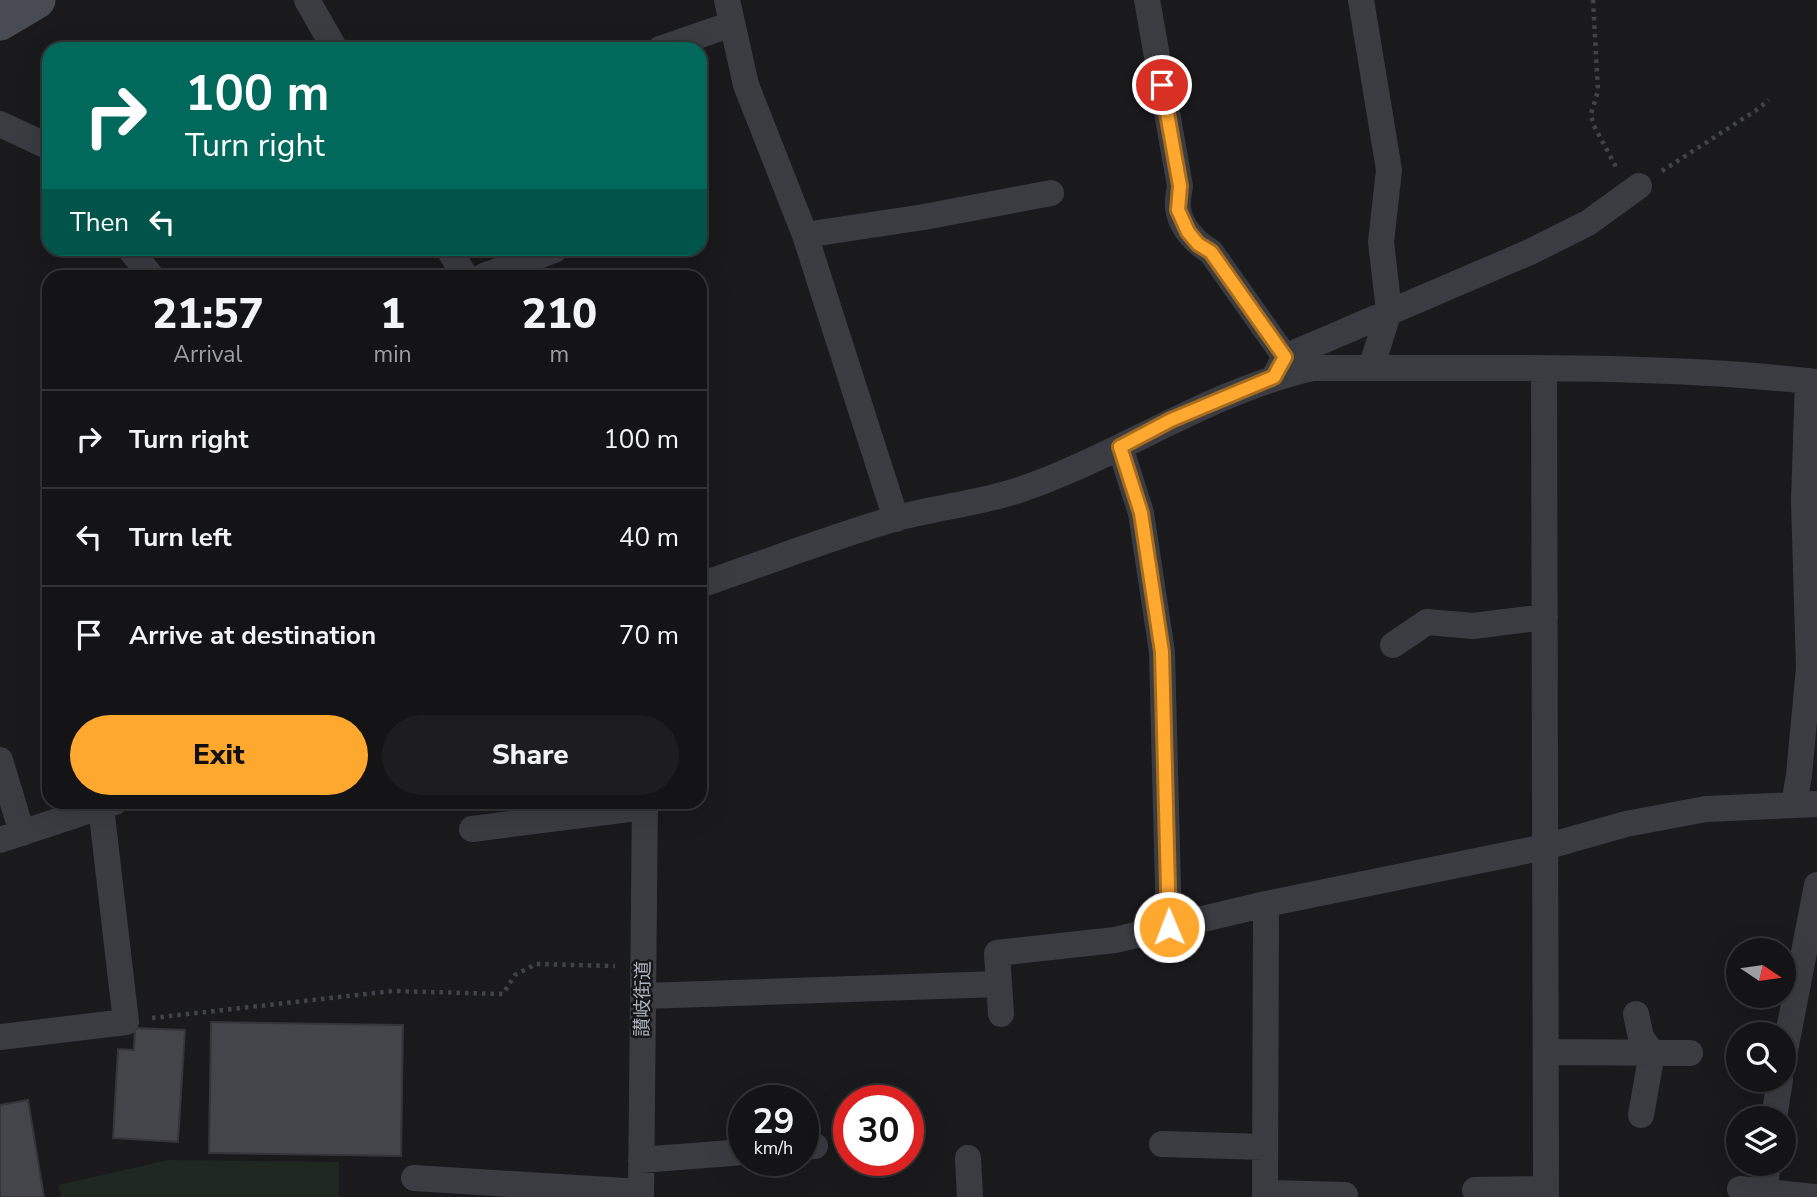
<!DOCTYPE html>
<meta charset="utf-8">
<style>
body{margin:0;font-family:"Nunito Sans","Noto Sans JP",sans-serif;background:#1d1d1f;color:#f1f3f6;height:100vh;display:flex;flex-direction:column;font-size:26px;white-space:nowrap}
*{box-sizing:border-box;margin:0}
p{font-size:23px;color:#9d9ea1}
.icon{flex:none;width:38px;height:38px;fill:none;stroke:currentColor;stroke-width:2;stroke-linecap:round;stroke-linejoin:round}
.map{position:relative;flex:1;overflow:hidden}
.details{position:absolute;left:42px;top:270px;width:665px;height:539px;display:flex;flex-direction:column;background:#141416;border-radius:21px;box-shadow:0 7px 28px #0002,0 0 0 2px #333335}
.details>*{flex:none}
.banner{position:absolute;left:42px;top:42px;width:665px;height:214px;border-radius:21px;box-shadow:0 7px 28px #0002,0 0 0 2px #333335;background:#00695c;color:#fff;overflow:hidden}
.needle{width:46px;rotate:103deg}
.controls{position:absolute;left:1726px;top:938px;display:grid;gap:14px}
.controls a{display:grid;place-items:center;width:70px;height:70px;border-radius:50%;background:#141416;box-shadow:0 7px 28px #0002,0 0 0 2px #333335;font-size:35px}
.speed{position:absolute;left:728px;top:1085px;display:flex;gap:14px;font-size:35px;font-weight:700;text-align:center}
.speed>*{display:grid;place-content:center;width:91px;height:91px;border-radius:50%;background:#141416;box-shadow:0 7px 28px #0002,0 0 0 2px #333335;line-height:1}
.speed small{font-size:18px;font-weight:400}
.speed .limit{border:10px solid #d22;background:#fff;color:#111}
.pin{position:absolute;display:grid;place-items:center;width:60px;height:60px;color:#fff;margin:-30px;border:4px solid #fff;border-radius:50%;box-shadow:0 2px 7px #0007}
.me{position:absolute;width:77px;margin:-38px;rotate:359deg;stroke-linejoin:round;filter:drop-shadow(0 0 5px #0008)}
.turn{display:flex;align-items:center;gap:24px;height:147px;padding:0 28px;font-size:32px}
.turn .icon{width:91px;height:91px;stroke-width:2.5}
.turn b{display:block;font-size:49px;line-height:60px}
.then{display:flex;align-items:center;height:66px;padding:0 28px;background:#0003;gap:14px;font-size:26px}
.eta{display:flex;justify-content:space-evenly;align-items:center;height:119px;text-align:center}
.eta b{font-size:42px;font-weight:800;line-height:49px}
.button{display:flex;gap:14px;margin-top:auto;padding:14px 28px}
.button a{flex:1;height:80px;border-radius:42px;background:#ffa830;color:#111;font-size:28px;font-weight:800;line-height:80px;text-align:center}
.button a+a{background:#1d1d1f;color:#f1f3f6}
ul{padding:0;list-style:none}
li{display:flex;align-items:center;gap:21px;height:98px;padding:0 28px;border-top:2px solid #333335}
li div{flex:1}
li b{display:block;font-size:26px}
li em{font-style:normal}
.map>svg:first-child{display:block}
.green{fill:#1f2820}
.building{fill:#44454a;stroke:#343439;stroke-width:2}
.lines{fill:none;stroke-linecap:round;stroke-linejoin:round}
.path{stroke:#404449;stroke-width:4.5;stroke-dasharray:3.5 5;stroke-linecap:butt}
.minor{stroke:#3b3c42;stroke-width:26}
.secondary{stroke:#484c52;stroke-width:37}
.route-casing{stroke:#a66d1f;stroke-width:18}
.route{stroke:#ffa830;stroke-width:12}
.labels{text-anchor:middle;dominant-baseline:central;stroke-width:5;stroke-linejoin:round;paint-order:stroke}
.street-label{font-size:19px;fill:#acb2bd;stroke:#151518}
</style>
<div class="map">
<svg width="1817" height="1197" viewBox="0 0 1817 1197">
<rect width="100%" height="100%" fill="#1a1a1d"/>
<path class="green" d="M 168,1160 L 339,1162 L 339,1197 L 61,1197 L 59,1185 Z"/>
<path class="building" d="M 211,1022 L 403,1025 L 401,1156 L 209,1153 Z
M 135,1028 L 185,1030 L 178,1142 L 113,1138 L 118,1049 L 134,1050 Z
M 28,1100 L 44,1197 L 0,1197 L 0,1105 Z"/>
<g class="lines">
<path class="path" d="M 1593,0 L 1598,91 L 1591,114 L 1593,124 L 1616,167
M 1662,171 L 1755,111 L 1769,100
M 152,1018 L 393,991 L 503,994 L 515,975 L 536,964 L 615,966"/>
<path class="minor" d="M 307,0 L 335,49
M 727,0 L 746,85 L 805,235 L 896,519
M 1147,0 L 1180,186 C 1179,193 1177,201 1178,208 C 1180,227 1196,243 1211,252 L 1285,357
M 1361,0 L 1389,170 L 1381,242 L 1389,311 L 1371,368
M 660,49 L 732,24
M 0,124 L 49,147
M 805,235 L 924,217 L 1051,193
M 129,248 L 151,276
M 448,248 L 465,276
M 484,276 L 554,250
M 1544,369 L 1546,1197
M 1274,377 L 1285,357 L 1530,252 L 1588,223 L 1639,186
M 1120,447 L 1141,513 L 1162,652 L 1169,927
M 700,585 C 765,563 831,537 897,518 C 938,507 982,503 1022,489 C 1121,455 1208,392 1312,368 C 1480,369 1649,363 1817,382
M 1393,645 L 1427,622 L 1473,626 L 1545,617
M 0,760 L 22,833
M 1794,805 L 1799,775 L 1809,668 L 1804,501 L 1808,381
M 472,829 L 645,807
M 0,840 L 115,802
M 643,996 L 999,984
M 1001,1014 L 997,953 L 1115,940 L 1266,904 L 1545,847 L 1626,824 L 1706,809 L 1817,804
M 1636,1014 L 1641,1037 L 1652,1053 L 1641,1115
M 0,1037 L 126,1022 L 101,807
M 1546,1052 L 1690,1053
M 1783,1061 L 1817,885
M 1774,1118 L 1780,1080
M 1162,1144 L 1265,1147
M 803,1147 L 815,1146
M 968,1158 L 970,1197
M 641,1160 L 744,1152
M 414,1178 L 641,1192
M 1740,1189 L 1813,1197
M 1475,1190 L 1546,1189
M 1764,1192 L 1768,1164
M 1265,1193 L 1345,1195
M 641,1197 L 645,802
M 1265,1197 L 1266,904"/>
<path class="secondary" d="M 0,22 L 37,0"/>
</g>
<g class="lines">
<g class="route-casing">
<path id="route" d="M 1162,85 L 1180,186 L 1178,210 L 1188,232 L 1198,244 L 1211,252 L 1285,357 L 1274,377 L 1171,420 L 1120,447 L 1141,513 L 1162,652 L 1169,927"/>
</g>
<use href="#route" class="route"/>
</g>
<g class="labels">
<g class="street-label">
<text transform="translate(643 999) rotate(-89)">讃岐街道</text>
</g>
</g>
</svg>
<div class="controls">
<a><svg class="needle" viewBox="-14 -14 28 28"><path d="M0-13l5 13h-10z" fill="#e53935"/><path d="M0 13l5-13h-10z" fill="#9d9ea1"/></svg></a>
<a><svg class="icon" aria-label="search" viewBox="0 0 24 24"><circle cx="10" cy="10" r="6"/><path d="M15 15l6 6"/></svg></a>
<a><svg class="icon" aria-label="layers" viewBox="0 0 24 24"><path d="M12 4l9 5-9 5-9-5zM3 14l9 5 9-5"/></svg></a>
</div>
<div class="speed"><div>29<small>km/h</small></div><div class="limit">30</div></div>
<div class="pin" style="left:1162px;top:85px;background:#d93025"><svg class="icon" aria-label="arrive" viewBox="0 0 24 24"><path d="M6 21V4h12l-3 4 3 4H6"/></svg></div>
<svg class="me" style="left:1169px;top:927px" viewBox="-20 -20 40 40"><circle r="17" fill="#ffa830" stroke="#fff" stroke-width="3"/><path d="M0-11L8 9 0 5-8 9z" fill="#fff"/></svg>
<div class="banner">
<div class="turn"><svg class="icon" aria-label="right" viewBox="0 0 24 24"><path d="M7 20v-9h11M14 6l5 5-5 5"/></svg><div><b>100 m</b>Turn right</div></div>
<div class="then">Then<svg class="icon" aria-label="left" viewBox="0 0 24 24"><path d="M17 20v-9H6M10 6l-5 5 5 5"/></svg></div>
</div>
<section class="details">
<div class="eta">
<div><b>21:57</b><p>Arrival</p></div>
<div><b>1</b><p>min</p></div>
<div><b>210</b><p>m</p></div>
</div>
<ul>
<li><svg class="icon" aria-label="right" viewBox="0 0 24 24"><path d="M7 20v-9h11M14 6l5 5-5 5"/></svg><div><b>Turn right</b></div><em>100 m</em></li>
<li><svg class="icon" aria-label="left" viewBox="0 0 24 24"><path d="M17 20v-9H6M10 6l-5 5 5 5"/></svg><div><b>Turn left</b></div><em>40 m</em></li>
<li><svg class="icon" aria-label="arrive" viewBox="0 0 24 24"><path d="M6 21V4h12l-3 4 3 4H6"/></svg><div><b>Arrive at destination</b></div><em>70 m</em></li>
</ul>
<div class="button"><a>Exit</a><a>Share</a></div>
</section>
</div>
